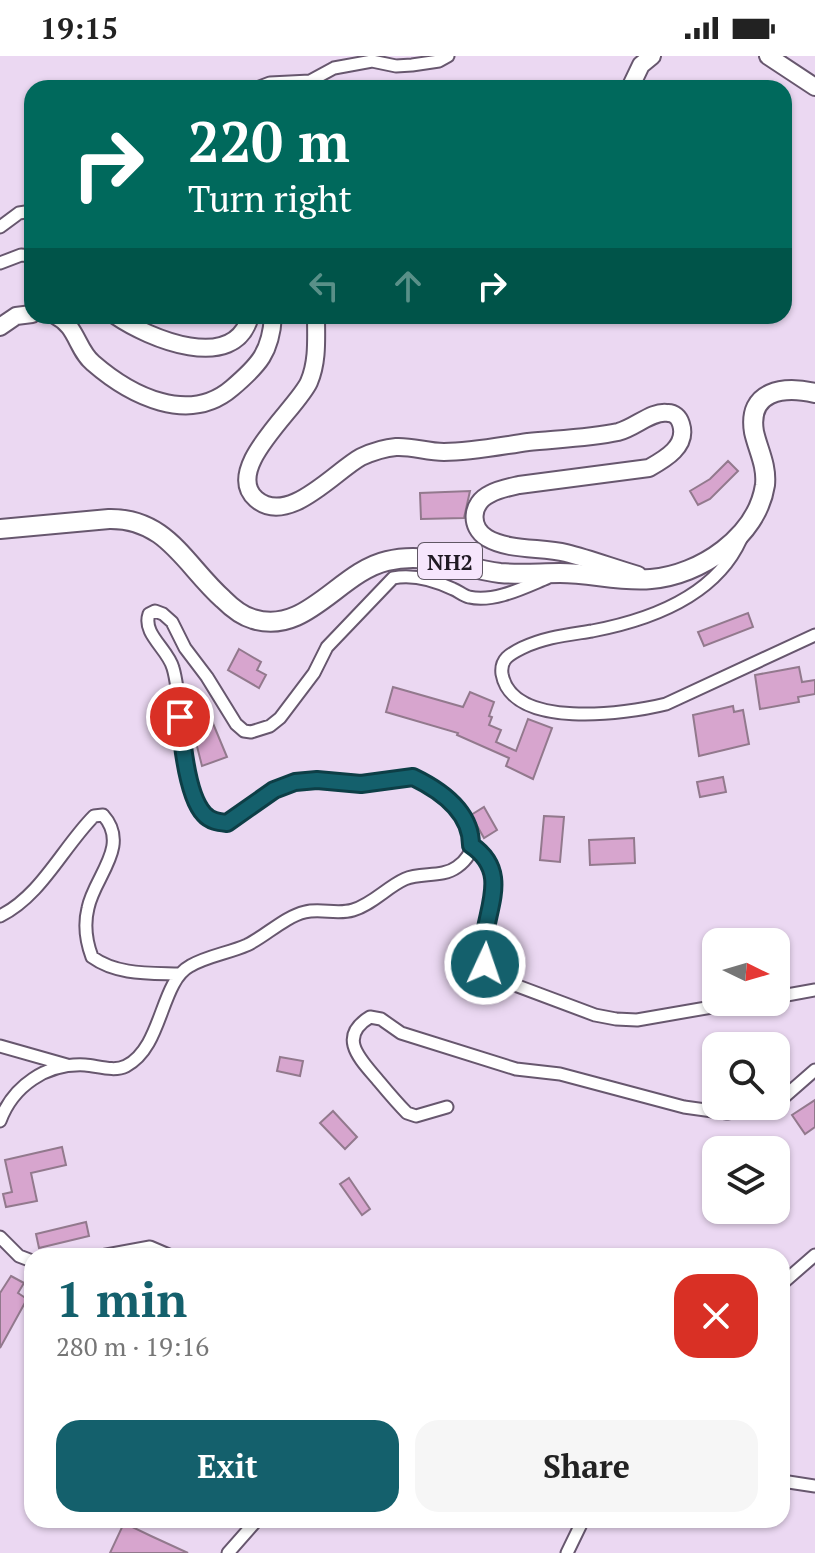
<!DOCTYPE html>
<meta charset="utf-8">
<style>
body{margin:0;font-family:"PT Serif",serif;background:#f6f6f6;color:#222;height:100vh;display:flex;flex-direction:column;font-size:30px;white-space:nowrap}
*{box-sizing:border-box;margin:0}
p{font-size:26px;color:#767676}
.icon{flex:none;width:44px;height:44px;fill:none;stroke:currentColor;stroke-width:2;stroke-linecap:round;stroke-linejoin:round}
.map{position:relative;flex:1;overflow:hidden}
.panel{position:absolute;left:24px;top:1192px;width:766px;height:280px;display:flex;flex-direction:column;background:#fff;border-radius:24px;box-shadow:0 2px 6px #0004}
.panel>*{flex:none}
.banner{position:absolute;left:24px;top:24px;width:768px;height:244px;border-radius:24px;box-shadow:0 2px 6px #0004;background:#00695c;color:#fff;overflow:hidden}
.needle{width:52px;rotate:95deg}
.tools{position:absolute;left:702px;top:872px;display:grid;gap:16px}
.tools a{display:grid;place-items:center;width:88px;height:88px;border-radius:16px;background:#fff;box-shadow:0 2px 6px #0004;font-size:40px}
.pin{position:absolute;display:grid;place-items:center;width:68px;height:68px;color:#fff;margin:-34px;border:4px solid #fff;border-radius:50%;box-shadow:0 2px 8px #0007}
.me{position:absolute;width:88px;margin:-44px;rotate:3deg;stroke-linejoin:round;filter:drop-shadow(0 0 6px #0008)}
.turn{display:flex;align-items:center;gap:28px;height:168px;padding:0 32px;font-size:36px}
.turn .icon{width:104px;height:104px;stroke-width:2.5}
.turn b{display:block;font-size:56px;line-height:68px}
.lanes{display:flex;align-items:center;height:76px;padding:0 32px;background:#0003;justify-content:center;gap:40px;direction:ltr}
.lanes .off{opacity:.35}
.round{display:grid;place-items:center;flex:none;width:84px;height:84px;border-radius:24px;background:#f6f6f6}
.overview{display:flex;align-items:center;justify-content:space-between;height:136px;padding:0 32px}
h1{font-size:48px;font-weight:600;line-height:60px;color:#14606c}
.button{display:flex;gap:16px;margin-top:auto;padding:16px 32px}
.button a{flex:1;height:92px;border-radius:24px;background:#14606c;color:#fff;font-size:32px;font-weight:600;line-height:92px;text-align:center}
.button a+a{background:#f6f6f6;color:#222}
.status{display:flex;justify-content:space-between;align-items:center;height:56px;padding:0 40px;background:#fff;direction:ltr}
.status svg{height:22px;fill:currentColor}
.map>svg:first-child{display:block}
.building{fill:#d7a5ce;stroke:#92798d;stroke-width:2}
.lines{fill:none;stroke-linecap:round;stroke-linejoin:round}
.minor-casing{stroke:#67576e;stroke-width:15}
.secondary-casing{stroke:#67576e;stroke-width:20}
.trunk-casing{stroke:#67576e;stroke-width:22}
.minor{stroke:#fff;stroke-width:11}
.secondary{stroke:#fff;stroke-width:16}
.trunk{stroke:#fff;stroke-width:18}
.route-casing{stroke:#0d3e46;stroke-width:20}
.route{stroke:#14606c;stroke-width:14}
.labels{text-anchor:middle;dominant-baseline:central;stroke-width:6;stroke-linejoin:round;paint-order:stroke}
.shield{fill:#f6e6fc;stroke:#605764;stroke-width:2}
.shield-label{font-size:22px;font-weight:bold;fill:#201a23}
</style>
<div class="status"><b>19:15</b><svg viewBox="0 0 49 12"><path d="M0 12V9h3v3zM5 12V6h3v6zM10 12V3h3v9zM15 12V0h3v12zM26 1h20v11H26zM47 4h2v5h-2z"/></svg></div>
<div class="map">
<svg width="815" height="1497" viewBox="0 0 815 1497">
<rect width="100%" height="100%" fill="#ebd8f2"/>
<path class="building" d="M 728,405 L 738,415 L 710,443 L 698,449 L 690,435 L 710,423 Z
M 470,435 L 464,462 L 421,463 L 420,437 Z
M 748,557 L 753,571 L 704,590 L 698,576 Z
M 239,593 L 261,606 L 257,614 L 266,619 L 259,632 L 228,614 Z
M 799,611 L 802,626 L 815,624 L 815,638 L 798,641 L 799,646 L 760,653 L 755,619 Z
M 393,631 L 463,651 L 470,636 L 494,646 L 489,660 L 492,661 L 489,669 L 501,674 L 496,686 L 516,695 L 528,663 L 552,672 L 533,723 L 506,710 L 509,702 L 457,679 L 458,677 L 386,656 Z
M 733,650 L 734,656 L 743,654 L 749,688 L 699,700 L 693,659 Z
M 207,653 L 227,701 L 202,710 L 189,659 Z
M 723,721 L 726,736 L 700,741 L 697,726 Z
M 484,751 L 497,774 L 484,782 L 471,759 Z
M 544,760 L 564,761 L 560,806 L 540,804 Z
M 634,782 L 635,807 L 590,809 L 589,784 Z
M 280,1001 L 303,1005 L 300,1020 L 277,1015 Z
M 815,1044 L 815,1071 L 805,1078 L 792,1059 Z
M 333,1055 L 357,1081 L 345,1093 L 320,1067 Z
M 62,1091 L 66,1109 L 31,1117 L 37,1145 L 6,1151 L 3,1138 L 12,1136 L 5,1104 Z
M 349,1122 L 370,1153 L 362,1159 L 340,1128 Z
M 86,1166 L 89,1180 L 39,1192 L 36,1178 Z
M 11,1220 L 24,1227 L 18,1237 L 27,1243 L 0,1292 L 0,1237 Z
M 124,1467 L 151,1480 L 188,1497 L 110,1497 Z"/>
<g class="lines">
<g class="minor-casing">
<path id="minor" d="M 257,32 L 270,27 L 310,25 L 334,12 L 372,5 L 396,10 L 412,9 L 439,5 L 448,0
M 0,171 L 19,157 L 32,155
M 0,207 L 21,199 L 32,200
M 741,483 C 715,541 650,564 592,575 C 567,579 545,581 522,592 C 510,598 500,603 502,618 C 512,674 626,658 666,648 L 815,579
M 471,789 C 476,792 482,796 486,800 C 502,821 486,875 484,900 L 485,908 L 496,922 L 595,959 L 616,963 L 637,964 L 741,946
M 0,860 C 41,840 63,791 94,760 L 103,759 C 131,790 94,821 88,852 C 84,868 86,885 92,901 C 117,919 149,917 179,918
M 776,941 L 815,934
M 0,990 L 67,1009
M 776,1048 L 815,1014
M 447,1051 L 416,1060 L 407,1057 C 396,1046 387,1035 377,1023 C 360,1003 337,981 370,961 L 381,963 L 401,977 L 516,1013 L 560,1018 L 684,1051 L 727,1057 L 769,1050
M 0,1065 C 13,1030 46,1007 85,1009 C 98,1010 114,1016 126,1010 C 163,991 160,926 190,910 C 207,900 229,897 247,889 C 266,880 284,861 305,856 C 321,852 337,859 353,854 C 373,848 387,831 405,823 C 421,816 442,822 457,811 C 500,780 440,734 413,721 L 361,728 L 317,724 L 295,726 L 274,734 L 227,767 C 218,766 210,765 204,758 C 179,732 184,648 173,612 C 168,593 142,578 149,558 L 155,555 L 163,558 L 172,566 L 185,592 L 207,621 L 236,668 L 244,675 L 251,676 L 270,670 L 280,662 L 314,617 L 327,591 L 393,522 C 413,518 434,524 453,533 C 458,535 464,540 469,541 C 494,547 525,531 547,522
M 0,1181 L 19,1200 L 32,1205
M 101,1200 L 150,1191 L 171,1200
M 785,1225 L 815,1199
M 782,1425 L 815,1430
M 228,1497 L 257,1464
M 567,1497 L 583,1464"/>
</g>
<g class="secondary-casing">
<path id="secondary" d="M 768,0 L 815,31
M 630,32 L 641,9 L 652,0
M 56,260 C 77,270 77,294 93,307 C 131,340 189,369 232,332 C 259,309 271,296 273,260
M 116,260 C 148,282 235,319 250,260
M 316,260 C 316,282 318,305 309,326 C 297,353 222,413 256,443 C 288,471 335,415 361,401 C 372,396 383,392 396,391 C 412,390 427,396 444,396 C 471,396 500,390 528,386 C 558,383 589,382 618,376 C 635,372 652,354 668,357 C 674,357 679,361 681,368 C 688,390 665,403 649,412 L 519,429 C 510,431 499,433 490,438 C 471,447 469,471 487,482 C 509,495 542,491 566,497 C 590,503 614,512 638,519
M 0,271 L 16,260 L 32,258"/>
</g>
<g class="trunk-casing">
<path id="trunk" d="M 0,473 L 109,463 C 167,462 185,509 223,543 C 231,551 242,560 253,563 C 306,580 339,516 387,505 C 427,495 461,512 500,517 C 521,519 540,517 560,517 C 591,517 621,526 651,523 C 700,519 757,481 765,429 C 767,409 758,394 754,376 C 747,334 784,330 815,337"/>
</g>
<use href="#minor" class="minor"/>
<use href="#secondary" class="secondary"/>
<use href="#trunk" class="trunk"/>
</g>
<g class="lines">
<g class="route-casing">
<path id="route" d="M 180,661 C 182,686 187,740 204,758 C 210,765 218,766 227,767 L 274,734 L 295,726 L 317,724 L 361,728 L 413,721 C 440,734 471,755 471,789 C 518,821 475,865 485,908"/>
</g>
<use href="#route" class="route"/>
</g>
<g class="labels">
<rect class="shield" x="418" y="487" width="64" height="36" rx="6"/>
<g class="shield-label">
<text x="450" y="505">NH2</text>
</g>
</g>
</svg>
<div class="tools">
<a><svg class="needle" viewBox="-14 -14 28 28"><path d="M0-13l5 13h-10z" fill="#e53935"/><path d="M0 13l5-13h-10z" fill="#767676"/></svg></a>
<a><svg class="icon" aria-label="search" viewBox="0 0 24 24"><circle cx="10" cy="10" r="6"/><path d="M15 15l6 6"/></svg></a>
<a><svg class="icon" aria-label="layers" viewBox="0 0 24 24"><path d="M12 4l9 5-9 5-9-5zM3 14l9 5 9-5"/></svg></a>
</div>
<div class="pin" style="left:180px;top:661px;background:#d93025"><svg class="icon" aria-label="arrive" viewBox="0 0 24 24"><path d="M6 21V4h12l-3 4 3 4H6"/></svg></div>
<svg class="me" style="left:485px;top:908px" viewBox="-20 -20 40 40"><circle r="17" fill="#14606c" stroke="#fff" stroke-width="3"/><path d="M0-11L8 9 0 5-8 9z" fill="#fff"/></svg>
<div class="banner">
<div class="turn"><svg class="icon" aria-label="right" viewBox="0 0 24 24"><path d="M7 20v-9h11M14 6l5 5-5 5"/></svg><div><b>220 m</b>Turn right</div></div>
<div class="lanes"><svg class="icon off" aria-label="left" viewBox="0 0 24 24"><path d="M17 20v-9H6M10 6l-5 5 5 5"/></svg><svg class="icon off" aria-label="ahead" viewBox="0 0 24 24"><path d="M12 20V5M6 11l6-6 6 6"/></svg><svg class="icon" aria-label="right" viewBox="0 0 24 24"><path d="M7 20v-9h11M14 6l5 5-5 5"/></svg></div>
</div>
<section class="panel">
<div class="overview"><div><h1>1 min</h1><p>280 m · 19:16</p></div><a class="round" style="background:#d93025;color:#fff"><svg class="icon" aria-label="close" viewBox="0 0 24 24"><path d="M6 6l12 12M18 6L6 18"/></svg></a></div>
<div class="button"><a>Exit</a><a>Share</a></div>
</section>
</div>
